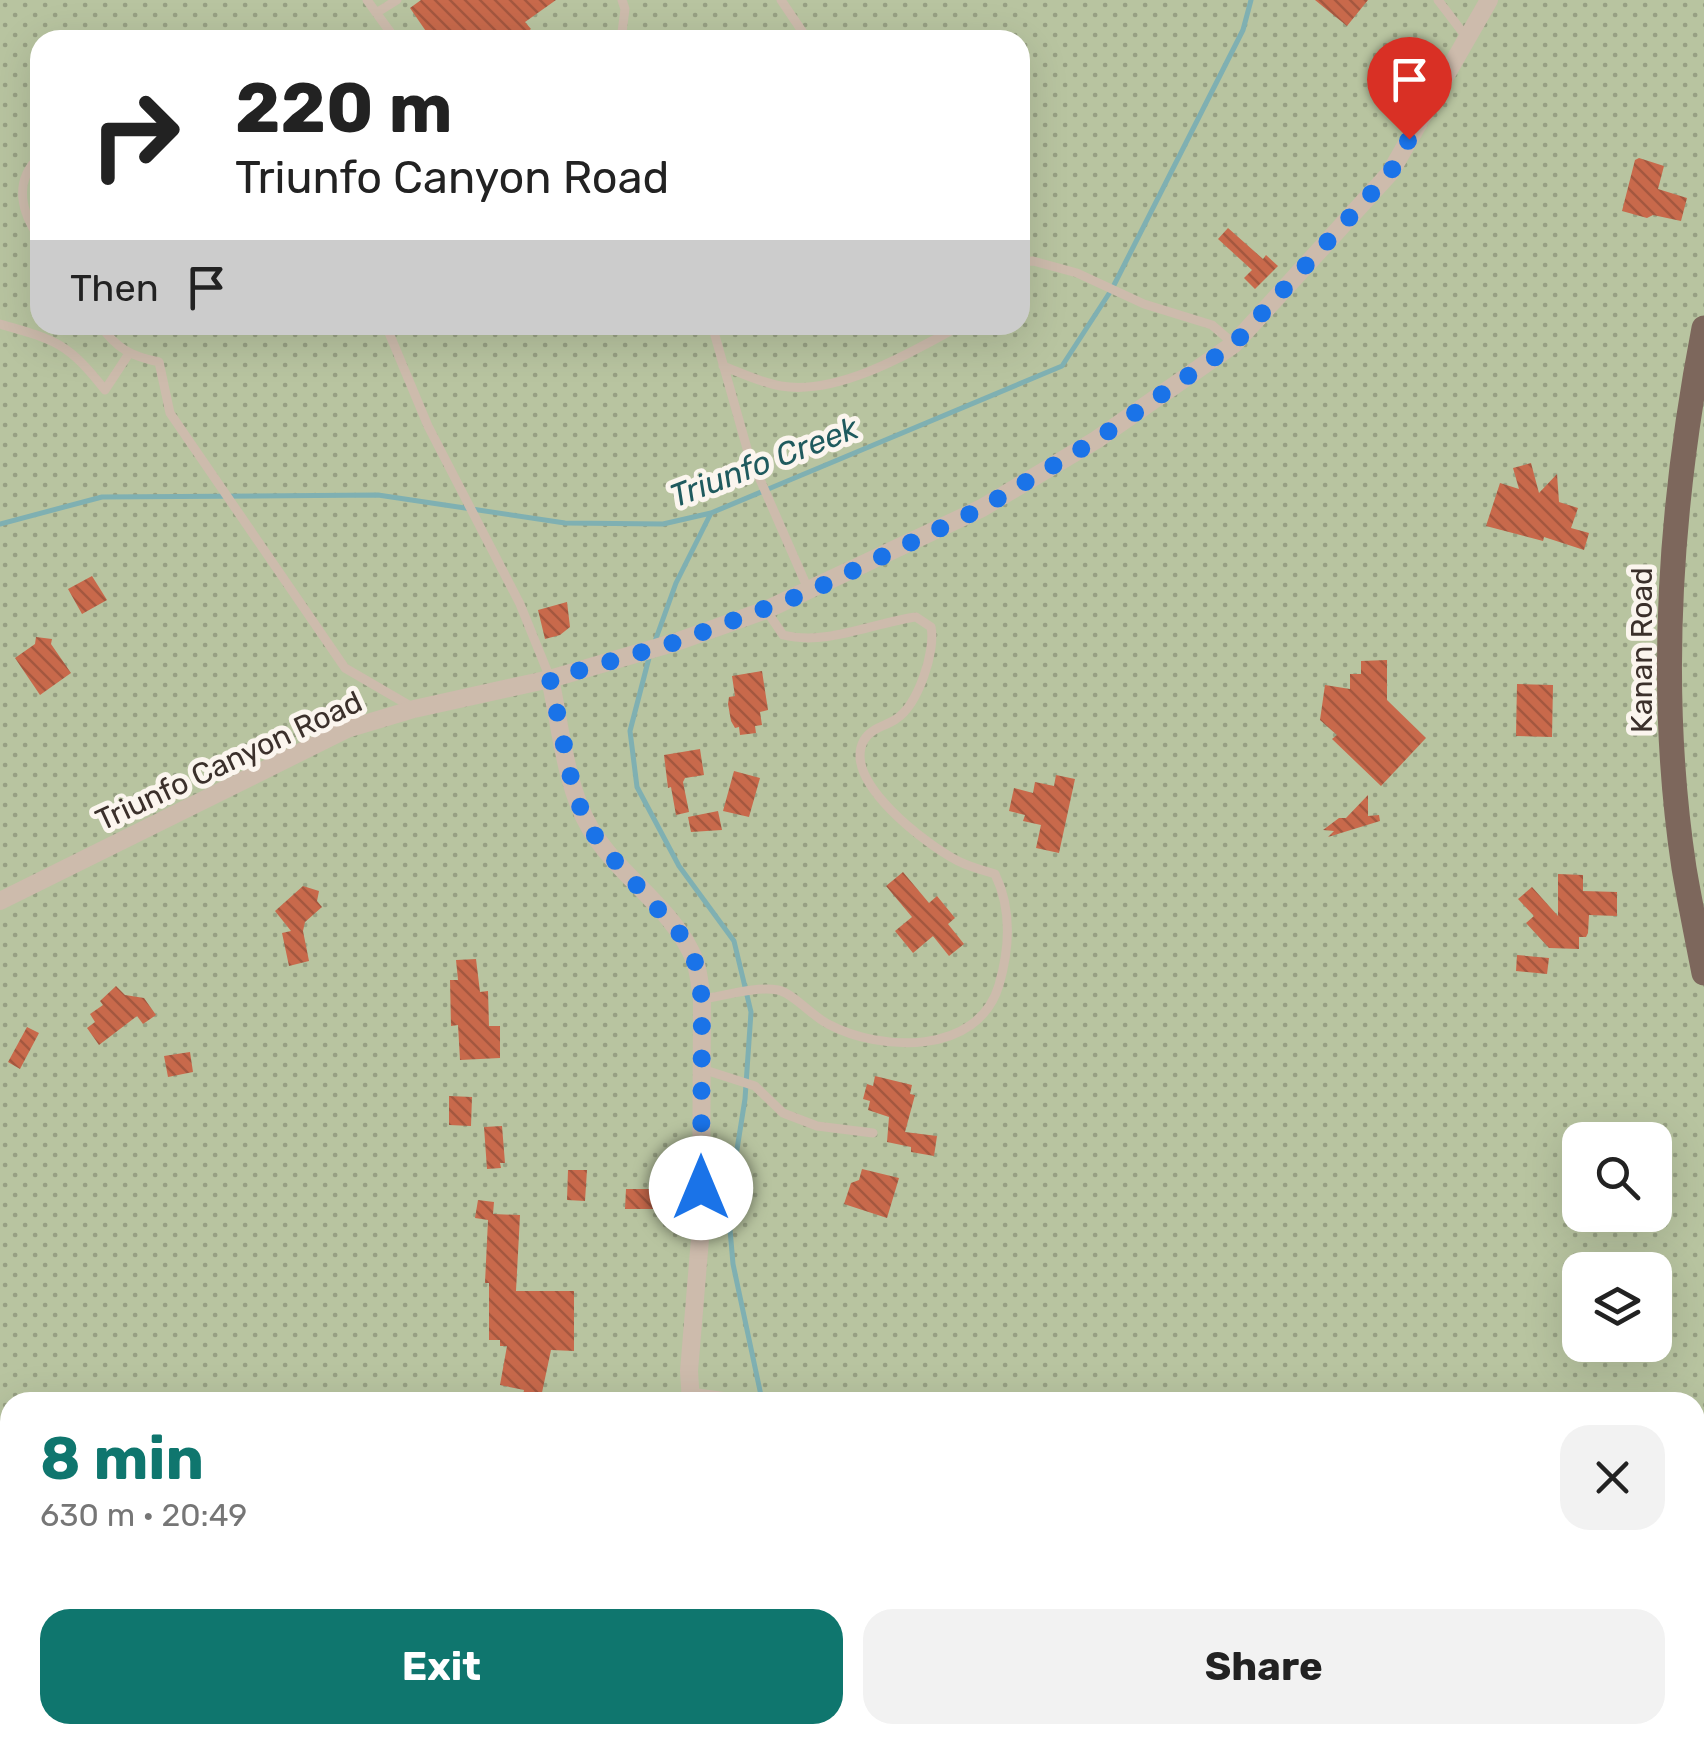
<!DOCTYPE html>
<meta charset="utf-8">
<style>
body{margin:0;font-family:Rubik,sans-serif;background:#f2f2f2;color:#222;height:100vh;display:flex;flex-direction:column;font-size:38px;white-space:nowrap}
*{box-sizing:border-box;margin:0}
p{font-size:32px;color:#767676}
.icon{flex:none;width:55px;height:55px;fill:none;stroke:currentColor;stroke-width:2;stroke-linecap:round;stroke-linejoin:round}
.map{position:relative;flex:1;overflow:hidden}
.drawer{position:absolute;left:0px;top:1392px;width:1705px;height:352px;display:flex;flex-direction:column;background:#fff;border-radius:30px 30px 0 0;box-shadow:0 10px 40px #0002}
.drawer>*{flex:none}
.guide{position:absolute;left:30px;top:30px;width:1000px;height:305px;border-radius:30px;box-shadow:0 10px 40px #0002;background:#fff;color:#222;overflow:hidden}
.tools{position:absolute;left:1562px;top:1122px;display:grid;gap:20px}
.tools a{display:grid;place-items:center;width:110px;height:110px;border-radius:20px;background:#fff;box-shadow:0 10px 40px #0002;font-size:50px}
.pin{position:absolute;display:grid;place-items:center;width:85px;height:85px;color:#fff;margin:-102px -42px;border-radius:50% 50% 50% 0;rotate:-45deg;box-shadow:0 0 10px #0007}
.pin .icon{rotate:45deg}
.me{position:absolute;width:110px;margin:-55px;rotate:0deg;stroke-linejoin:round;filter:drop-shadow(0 0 8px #0008)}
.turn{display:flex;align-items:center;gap:35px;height:210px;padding:0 40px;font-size:45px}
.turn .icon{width:130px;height:130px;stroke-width:2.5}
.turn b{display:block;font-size:70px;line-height:85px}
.then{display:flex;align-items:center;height:95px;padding:0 40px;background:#0003;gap:20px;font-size:38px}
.round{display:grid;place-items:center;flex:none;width:105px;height:105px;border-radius:30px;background:#f2f2f2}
.overview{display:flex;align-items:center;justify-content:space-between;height:170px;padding:0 40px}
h1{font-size:60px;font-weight:700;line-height:75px;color:#0f766e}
.action{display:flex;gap:20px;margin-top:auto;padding:20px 40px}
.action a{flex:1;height:115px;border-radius:30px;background:#0f766e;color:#fff;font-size:40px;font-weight:700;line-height:115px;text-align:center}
.action a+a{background:#f2f2f2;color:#222}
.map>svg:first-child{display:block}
.grass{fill:url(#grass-dots);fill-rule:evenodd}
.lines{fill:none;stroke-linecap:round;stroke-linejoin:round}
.stream{stroke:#7fb0b2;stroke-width:5}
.building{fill:url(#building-back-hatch)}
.lane{stroke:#cdbbac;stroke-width:9}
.street{stroke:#cdbbac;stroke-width:18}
.primary{stroke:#7d675c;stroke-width:25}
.route{stroke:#1a73e8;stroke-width:18;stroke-dasharray:0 32.4}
.labels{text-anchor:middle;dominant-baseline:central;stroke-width:10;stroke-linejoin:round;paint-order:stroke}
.street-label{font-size:30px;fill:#3b302b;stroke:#fbf5ee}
.water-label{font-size:32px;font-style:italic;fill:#1f5a5e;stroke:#fbf5ee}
</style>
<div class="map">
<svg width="1704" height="1743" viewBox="0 0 1704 1743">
<defs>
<pattern id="grass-dots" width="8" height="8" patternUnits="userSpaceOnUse" patternTransform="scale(2.5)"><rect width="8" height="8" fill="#b8c4a0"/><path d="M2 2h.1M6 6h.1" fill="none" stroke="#97a083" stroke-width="1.8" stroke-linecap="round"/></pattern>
<pattern id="building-back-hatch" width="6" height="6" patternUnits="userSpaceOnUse" patternTransform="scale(2.5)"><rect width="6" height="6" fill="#c8694b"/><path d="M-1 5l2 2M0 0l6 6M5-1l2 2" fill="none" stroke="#a4573f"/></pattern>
</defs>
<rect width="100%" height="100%" fill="#f4ebe1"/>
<path class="grass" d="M 0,0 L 1704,0 L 1704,1743 L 0,1743 ZM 40,40 L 1020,40 L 1020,325 L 40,325 ZM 1580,1140 L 1655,1140 L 1655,1215 L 1580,1215 ZM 1580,1270 L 1655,1270 L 1655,1345 L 1580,1345 ZM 10,1402 L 1695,1402 L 1695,1735 L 10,1735 Z"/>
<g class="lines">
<path class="stream" d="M 0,524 L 102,497 L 378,495 L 565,523 L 663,524 L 711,513 L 1062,366 L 1112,289 L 1243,30 L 1251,0
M 654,644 L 676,583 L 711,513
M 650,654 L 630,731 L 637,787 L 679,866 L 734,941 L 751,1012 L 745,1099 L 728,1206 L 733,1264 L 762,1400
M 899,1743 L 900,1735"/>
</g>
<path class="building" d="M 421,0 L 556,0 L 525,22 L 531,29 L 518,38 L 513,31 L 500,40 L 432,40 L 410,8 Z
M 1315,0 L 1368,0 L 1347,26 Z
M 1639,158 L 1664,166 L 1658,189 L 1687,198 L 1681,221 L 1653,215 L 1647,218 L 1622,211 L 1635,160 Z
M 1228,228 L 1263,259 L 1266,255 L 1278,266 L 1255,289 L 1244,278 L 1252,270 L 1218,239 Z
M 1531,463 L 1539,493 L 1557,474 L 1559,502 L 1578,508 L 1571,528 L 1589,533 L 1584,550 L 1544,537 L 1543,541 L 1486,526 L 1500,483 L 1519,489 L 1513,468 Z
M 92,576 L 107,600 L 82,614 L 68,589 Z
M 567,602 L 570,627 L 560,635 L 545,639 L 538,610 Z
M 36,637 L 52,639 L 51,644 L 71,673 L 40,695 L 15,658 L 35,644 Z
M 1387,660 L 1387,700 L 1426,738 L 1381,786 L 1332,739 L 1337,735 L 1320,720 L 1325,685 L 1350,689 L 1350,674 L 1361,674 L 1361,661 Z
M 762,671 L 768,710 L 760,712 L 762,725 L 755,726 L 756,733 L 740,735 L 739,727 L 735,728 L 731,721 L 728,704 L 729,697 L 735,696 L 732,676 Z
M 1517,684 L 1553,685 L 1552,737 L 1516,736 Z
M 700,749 L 704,775 L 685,778 L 683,782 L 689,812 L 676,815 L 671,787 L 668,788 L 664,755 Z
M 734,771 L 760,778 L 749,817 L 723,811 Z
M 1056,775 L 1075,779 L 1059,853 L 1036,848 L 1041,825 L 1023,821 L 1025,815 L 1009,811 L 1014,788 L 1033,793 L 1035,782 L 1054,786 Z
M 1368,795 L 1368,816 L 1379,815 L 1380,821 L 1328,837 L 1334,831 L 1323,830 L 1339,818 L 1346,818 Z
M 718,811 L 722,830 L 691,832 L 688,817 Z
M 903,872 L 929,903 L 937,896 L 955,918 L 948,924 L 964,944 L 949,956 L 933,936 L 913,953 L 895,931 L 912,917 L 886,886 Z
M 1558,874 L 1583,875 L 1583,891 L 1617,892 L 1617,916 L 1589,915 L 1588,933 L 1586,937 L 1579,937 L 1579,949 L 1549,948 L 1526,923 L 1534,916 L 1518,899 L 1532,887 L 1558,916 Z
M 303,886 L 319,891 L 317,901 L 322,907 L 305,922 L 303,931 L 309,961 L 289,966 L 282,933 L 291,931 L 275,911 Z
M 1517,955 L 1549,958 L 1547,974 L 1516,971 Z
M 476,959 L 480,992 L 488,991 L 489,1026 L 500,1026 L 500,1058 L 460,1060 L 458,1025 L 451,1026 L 450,980 L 458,980 L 456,960 Z
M 116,986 L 125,995 L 144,998 L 156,1015 L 143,1024 L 137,1016 L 99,1045 L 87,1028 L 95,1022 L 90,1014 L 103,1005 L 100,1001 Z
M 27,1027 L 39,1033 L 20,1069 L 8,1062 Z
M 190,1052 L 193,1072 L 168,1077 L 164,1056 Z
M 875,1076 L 912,1085 L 910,1094 L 915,1095 L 905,1132 L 937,1136 L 934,1156 L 911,1152 L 911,1147 L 887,1142 L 889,1117 L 868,1110 L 870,1101 L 863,1099 L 867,1084 L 873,1086 Z
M 449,1096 L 472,1097 L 471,1126 L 449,1125 Z
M 502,1126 L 505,1163 L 500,1163 L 501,1168 L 487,1169 L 484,1127 Z
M 862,1169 L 899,1178 L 887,1218 L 844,1204 L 851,1183 L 859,1180 Z
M 568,1170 L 587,1170 L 585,1201 L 567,1200 Z
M 626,1189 L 688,1189 L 688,1209 L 625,1209 Z
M 478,1200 L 494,1202 L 493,1214 L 520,1215 L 516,1291 L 574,1291 L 574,1351 L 551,1350 L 540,1402 L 522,1400 L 524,1390 L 500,1385 L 507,1346 L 500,1346 L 500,1340 L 489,1340 L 489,1283 L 485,1283 L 488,1220 L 475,1218 Z"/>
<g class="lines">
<path class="lane" d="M 367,0 L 396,40
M 781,0 L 808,40
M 1438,0 L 1467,38
M 376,13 L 397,0
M 621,40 L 625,9 L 622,0
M 40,156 C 13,181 21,212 40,239
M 1020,262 L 1033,261 L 1077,273 L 1144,304 L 1212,325 L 1234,344
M 0,324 C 56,340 68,343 105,390 L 128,355
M 100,325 C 117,349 131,356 159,362 L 170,413 L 345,668 L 412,707
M 712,325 L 748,452 L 808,589
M 387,328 L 428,426 L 520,604 L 550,678
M 723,366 C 741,373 762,383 781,386 C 838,396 912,352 961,325
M 702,999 C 725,996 755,986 778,990 C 793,993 812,1016 828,1024 C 880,1052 978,1056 999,985 C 1010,947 1012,909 995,874 C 982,870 970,867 958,861 C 927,845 841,781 864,740 C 871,728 886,726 896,719 C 918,705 936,651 931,627 L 916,617 C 872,623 827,646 783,635 L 766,610
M 702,1069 L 755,1086 L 783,1113 L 817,1126 L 873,1133
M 690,1392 L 765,1402"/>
<path class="street" d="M 550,679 C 561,728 565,785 590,828 C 618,876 675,909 695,961 C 699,973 700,987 702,999 L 701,1227 L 689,1371 L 691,1402
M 0,901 L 347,729 L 414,709 L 550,679 L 676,642 L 766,610 L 982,508 L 1096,440 L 1234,344 L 1390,173 L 1489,0
M 777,1735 L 783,1743"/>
<path class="primary" d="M 1704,328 C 1670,504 1657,689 1684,868 C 1690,903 1697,938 1704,973"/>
</g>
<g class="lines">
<path class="route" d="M 701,1188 L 702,999 L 696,964 L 680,934 L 601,845 L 587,823 L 574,792 L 550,679 L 676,642 L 809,592 L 982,508 L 1096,440 L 1234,344 L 1390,173 L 1409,139"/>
</g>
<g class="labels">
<g class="street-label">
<text transform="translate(1642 650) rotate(-90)">Kanan Road</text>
<text transform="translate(229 761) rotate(-25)">Triunfo Canyon Road</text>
</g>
<g class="water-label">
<text transform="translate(764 462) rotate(-21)">Triunfo Creek</text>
</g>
</g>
</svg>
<div class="tools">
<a><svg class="icon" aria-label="search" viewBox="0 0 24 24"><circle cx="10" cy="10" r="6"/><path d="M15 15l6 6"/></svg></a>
<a><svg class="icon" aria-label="layers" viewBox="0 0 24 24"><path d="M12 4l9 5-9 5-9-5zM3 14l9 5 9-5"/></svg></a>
</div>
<div class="pin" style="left:1409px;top:139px;background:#d93025"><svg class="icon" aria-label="arrive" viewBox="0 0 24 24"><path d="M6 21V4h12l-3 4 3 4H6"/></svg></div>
<svg class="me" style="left:701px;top:1188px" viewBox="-20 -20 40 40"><circle r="19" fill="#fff"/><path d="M0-13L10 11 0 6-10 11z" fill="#1a73e8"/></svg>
<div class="guide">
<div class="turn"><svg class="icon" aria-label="right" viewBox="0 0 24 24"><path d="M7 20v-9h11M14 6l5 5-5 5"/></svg><div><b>220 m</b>Triunfo Canyon Road</div></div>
<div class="then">Then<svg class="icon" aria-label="arrive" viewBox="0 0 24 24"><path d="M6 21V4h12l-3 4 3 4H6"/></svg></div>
</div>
<section class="drawer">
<div class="overview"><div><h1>8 min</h1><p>630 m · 20:49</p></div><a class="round"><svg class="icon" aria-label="close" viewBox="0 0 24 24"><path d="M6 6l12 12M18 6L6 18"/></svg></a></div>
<div class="action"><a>Exit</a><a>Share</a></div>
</section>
</div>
